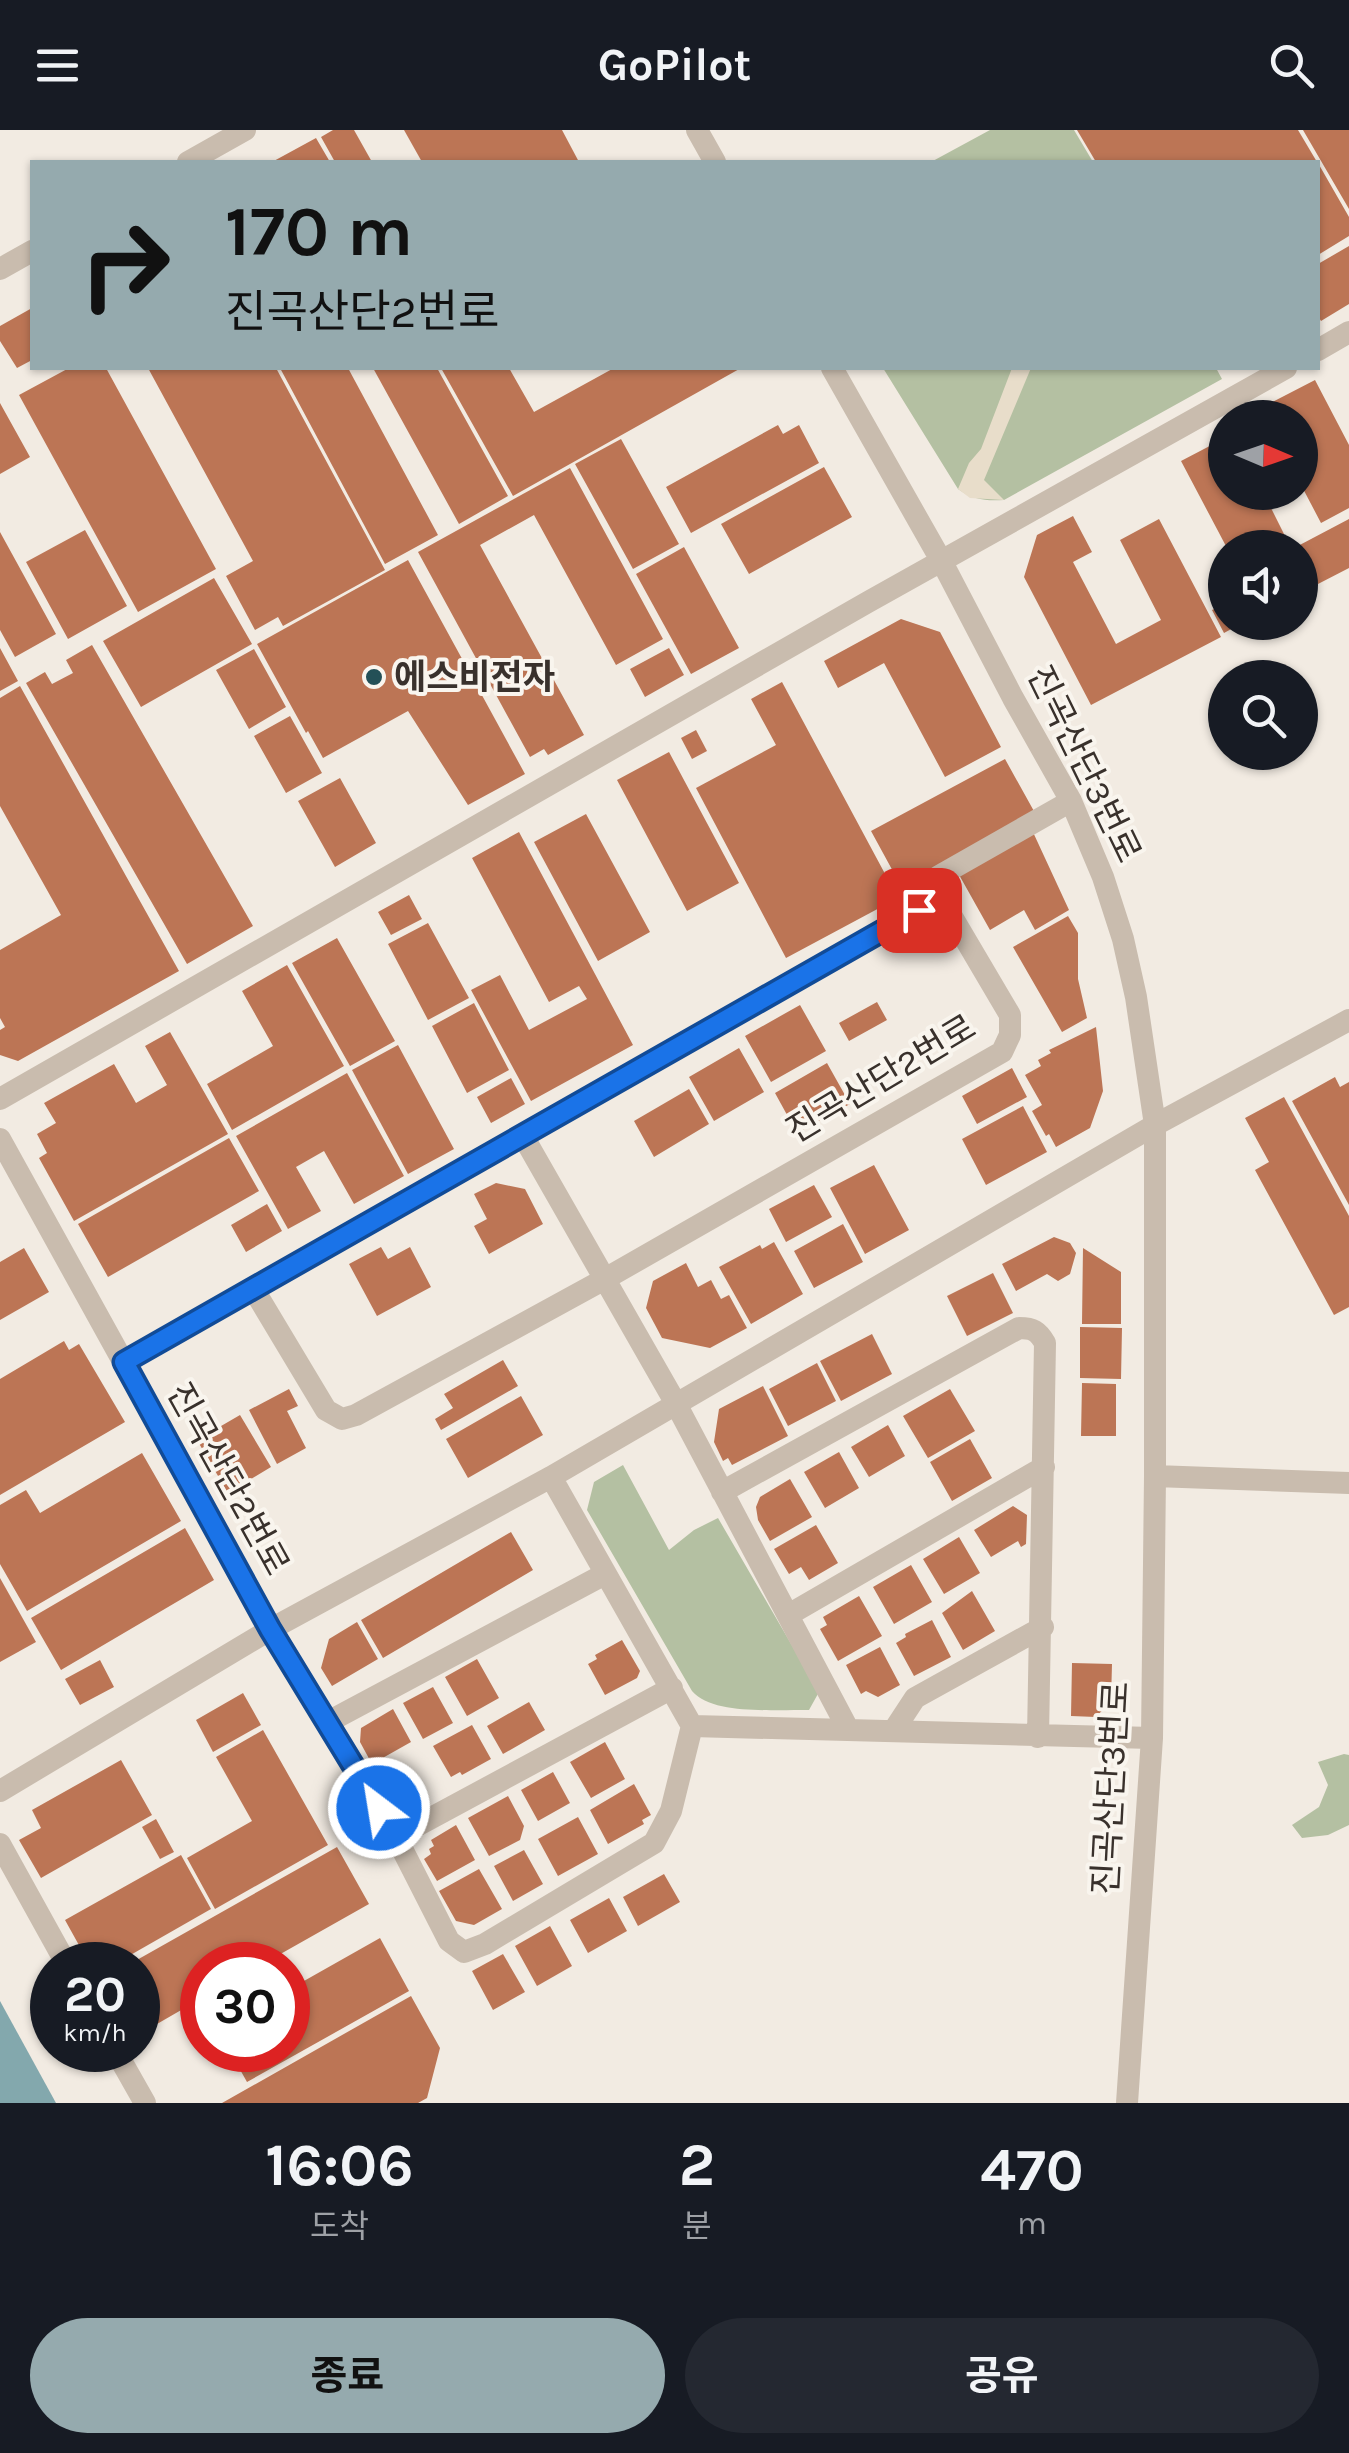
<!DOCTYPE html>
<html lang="ko">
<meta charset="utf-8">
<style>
body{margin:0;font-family:Karla,"Noto Sans KR",sans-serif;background:#242831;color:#f1f3f6;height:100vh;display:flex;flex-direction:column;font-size:38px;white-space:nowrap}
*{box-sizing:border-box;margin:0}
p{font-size:32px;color:#9ea1a6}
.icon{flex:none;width:55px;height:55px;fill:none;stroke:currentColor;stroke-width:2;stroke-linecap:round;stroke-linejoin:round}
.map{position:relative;height:1973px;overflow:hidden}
.panel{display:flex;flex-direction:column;background:#171b24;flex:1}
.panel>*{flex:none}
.hud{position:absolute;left:30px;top:30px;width:1290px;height:210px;border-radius:0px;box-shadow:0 2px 8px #0004;background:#95aaae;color:#111;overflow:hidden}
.needle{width:65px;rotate:92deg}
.tools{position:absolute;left:1208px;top:270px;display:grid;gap:20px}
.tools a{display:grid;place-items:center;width:110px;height:110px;border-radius:50%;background:#171b24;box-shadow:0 2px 8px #0004;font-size:50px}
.speed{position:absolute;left:30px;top:1812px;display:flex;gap:20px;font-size:50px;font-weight:700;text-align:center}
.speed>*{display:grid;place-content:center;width:130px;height:130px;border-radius:50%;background:#171b24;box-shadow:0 2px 8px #0004;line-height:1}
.speed small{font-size:25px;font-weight:400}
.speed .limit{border:15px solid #d22;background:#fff;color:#111}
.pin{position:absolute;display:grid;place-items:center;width:85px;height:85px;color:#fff;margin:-42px;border-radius:20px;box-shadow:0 5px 15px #0006}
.me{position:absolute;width:110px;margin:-55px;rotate:329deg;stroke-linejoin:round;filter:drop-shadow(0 0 8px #0008)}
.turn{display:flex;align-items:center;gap:35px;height:210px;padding:0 30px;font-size:45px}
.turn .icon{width:130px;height:130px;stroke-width:2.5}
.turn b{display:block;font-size:70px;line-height:85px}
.eta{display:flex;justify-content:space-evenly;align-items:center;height:170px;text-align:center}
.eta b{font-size:60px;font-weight:700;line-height:70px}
.action{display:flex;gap:20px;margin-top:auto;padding:20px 30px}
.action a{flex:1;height:115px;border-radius:60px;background:#95aaae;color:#111;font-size:40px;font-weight:700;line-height:115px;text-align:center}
.action a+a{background:#242831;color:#f1f3f6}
header{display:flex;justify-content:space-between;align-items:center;height:130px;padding:0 30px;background:#171b24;font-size:45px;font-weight:700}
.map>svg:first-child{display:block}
.green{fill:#b4c0a2}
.plaza{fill:#e8ddca}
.water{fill:#83a8ad}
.building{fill:#bc7555}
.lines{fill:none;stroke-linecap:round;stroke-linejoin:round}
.minor{stroke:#c9bcae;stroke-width:22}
.route-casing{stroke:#114b97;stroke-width:25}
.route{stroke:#1a73e8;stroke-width:18}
.poi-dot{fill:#245057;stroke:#f9f5ee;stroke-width:4}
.labels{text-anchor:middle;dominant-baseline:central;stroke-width:8;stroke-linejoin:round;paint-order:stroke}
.poi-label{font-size:35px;font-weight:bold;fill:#39312c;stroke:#f9f5ee;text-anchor:start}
.street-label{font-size:35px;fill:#39312c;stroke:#f9f5ee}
</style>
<header><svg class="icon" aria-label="menu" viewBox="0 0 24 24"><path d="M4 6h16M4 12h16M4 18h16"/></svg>GoPilot<svg class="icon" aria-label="search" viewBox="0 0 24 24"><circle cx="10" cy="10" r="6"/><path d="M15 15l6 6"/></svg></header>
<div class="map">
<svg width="1349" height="1973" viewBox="0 0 1349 1973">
<rect width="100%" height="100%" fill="#f2ebe2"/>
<path class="green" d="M 990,0 L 1074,0 L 1093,32 L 931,32 Z
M 883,238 L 1216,238 L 1222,249 L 1004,370 C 986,371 973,370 958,359 Z
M 623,1335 L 669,1420 L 694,1400 L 718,1388 L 819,1562 L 809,1580 C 777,1579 713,1586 692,1561 L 587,1380 L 594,1352 Z
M 1344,1624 L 1349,1625 L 1349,1695 L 1328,1705 L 1302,1708 L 1292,1695 L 1319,1677 L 1328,1655 L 1318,1632 Z"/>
<path class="plaza" d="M 1012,238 L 1031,238 L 984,350 L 1004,370 L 970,368 L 958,359 L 969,333 L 981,319 Z"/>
<path class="water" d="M 0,1871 L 56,1973 L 0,1973 Z"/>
<path class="building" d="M 333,0 L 354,0 L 372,32 L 335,32 L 321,7 Z
M 404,0 L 562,0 L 579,32 L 422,32 Z
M 1077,0 L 1298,0 L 1317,32 L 1096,32 Z
M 1303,0 L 1349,0 L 1349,79 Z
M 316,8 L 330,32 L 272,32 Z
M 1318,33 L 1349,87 L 1349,106 L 1318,125 Z
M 1349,116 L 1349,174 L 1321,191 L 1318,186 L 1318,134 Z
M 32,178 L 32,230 L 17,238 L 0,211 L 0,196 Z
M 69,238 L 106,238 L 216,439 L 138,482 L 19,265 Z
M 148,238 L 276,238 L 385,440 L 283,496 L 278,487 L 255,500 L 226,446 L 253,431 Z
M 280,238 L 348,238 L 438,405 L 385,434 Z
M 373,238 L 437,238 L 508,366 L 459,394 Z
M 441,238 L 509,238 L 534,282 L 614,238 L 741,238 L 513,366 Z
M 1315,250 L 1349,315 L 1349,378 L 1321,393 L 1300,353 L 1300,288 L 1266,288 L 1261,278 Z
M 0,273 L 30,327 L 0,344 Z
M 778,295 L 783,304 L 799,295 L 819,333 L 691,403 L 666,357 Z
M 1225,308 L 1225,362 L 1263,362 L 1291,418 L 1227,418 L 1181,331 Z
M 621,309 L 679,414 L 633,439 L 575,334 Z
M 824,337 L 852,387 L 749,444 L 721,394 Z
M 570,338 L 663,509 L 616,535 L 534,385 L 480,415 L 584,605 L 548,625 L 544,619 L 530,627 L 418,422 Z
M 1073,386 L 1092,422 L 1073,432 L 1116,514 L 1161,490 L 1120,410 L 1159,389 L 1221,507 L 1091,575 L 1024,447 L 1037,405 Z
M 1349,389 L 1349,438 L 1318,454 L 1300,418 L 1294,418 Z
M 85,400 L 127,476 L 68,509 L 26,432 Z
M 0,402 L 56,504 L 15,527 L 0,500 Z
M 684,417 L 739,518 L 691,544 L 636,444 Z
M 408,430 L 525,644 L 468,675 L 408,581 L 323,628 L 308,601 L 306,603 L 257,514 Z
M 214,448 L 252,514 L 141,577 L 103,511 Z
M 1225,474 L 1225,492 L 1244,492 L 1224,503 L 1212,480 Z
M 901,489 L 940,502 L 1001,617 L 945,647 L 884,533 L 838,558 L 824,531 Z
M 92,515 L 253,796 L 187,834 L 26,553 L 45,542 L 52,554 L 73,543 L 66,530 Z
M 0,518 L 18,551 L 0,561 Z
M 669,518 L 684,545 L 645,567 L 630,539 Z
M 254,519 L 286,577 L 249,599 L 216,540 Z
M 782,552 L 898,768 L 786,828 L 696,658 L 776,615 L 751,569 Z
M 20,556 L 179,841 L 18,931 L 0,925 L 0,900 L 5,897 L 0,888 L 0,820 L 61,785 L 0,676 L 0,568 Z
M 290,586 L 322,643 L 286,663 L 254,606 Z
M 696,600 L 707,621 L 692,629 L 681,608 Z
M 669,622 L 739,753 L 687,781 L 617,650 Z
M 1005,629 L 1035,683 L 901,756 L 871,701 Z
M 340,648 L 376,713 L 335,737 L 298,671 Z
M 586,684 L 650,802 L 598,831 L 534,712 Z
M 1032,700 L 1069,780 L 1035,800 L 1024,780 L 990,800 L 958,743 Z
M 519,702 L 633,915 L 531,971 L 471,860 L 500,845 L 529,900 L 587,869 L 579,856 L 549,872 L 472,728 Z
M 409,765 L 422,789 L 391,805 L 378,782 Z
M 1068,786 L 1078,803 L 1078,849 L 1087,888 L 1062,902 L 1013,817 Z
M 428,793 L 469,868 L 428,890 L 388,814 Z
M 337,808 L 395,911 L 350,936 L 292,833 Z
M 287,835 L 344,936 L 232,1000 L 207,954 L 273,916 L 242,861 Z
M 877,872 L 887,890 L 849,911 L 839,893 Z
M 474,873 L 509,940 L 467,963 L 432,896 Z
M 800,875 L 826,921 L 771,952 L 745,906 Z
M 1096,897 L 1103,961 L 1090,998 L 1056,1017 L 1049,1004 L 1046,1006 L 1032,981 L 1042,975 L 1025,945 L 1041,936 L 1038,930 L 1051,923 L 1049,920 Z
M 170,902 L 228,1004 L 74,1091 L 39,1028 L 47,1023 L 37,1004 L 56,993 L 44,973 L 114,934 L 136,973 L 167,955 L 145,916 Z
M 398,915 L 454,1019 L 408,1044 L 352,940 Z
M 739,918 L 764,962 L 714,991 L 689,947 Z
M 827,933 L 850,974 L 797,1003 L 775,963 Z
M 1012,938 L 1027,967 L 977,994 L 962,966 Z
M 347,943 L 404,1046 L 354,1074 L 324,1021 L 296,1037 L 321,1081 L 288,1099 L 236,1006 Z
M 1335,947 L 1340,957 L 1349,952 L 1349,1075 L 1292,971 Z
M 511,948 L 525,974 L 491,993 L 477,967 Z
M 689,959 L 709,994 L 654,1027 L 634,991 Z
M 1284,967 L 1349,1086 L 1349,1177 L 1334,1185 L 1255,1040 L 1269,1032 L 1245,988 Z
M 1023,976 L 1047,1022 L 986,1055 L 962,1009 Z
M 229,1008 L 259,1061 L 108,1147 L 78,1094 Z
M 874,1035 L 909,1100 L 865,1124 L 830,1058 Z
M 496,1053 L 525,1059 L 543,1094 L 489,1124 L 474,1096 L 487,1089 L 474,1064 Z
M 814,1055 L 832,1087 L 786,1112 L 769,1079 Z
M 267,1074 L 282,1101 L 246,1122 L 231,1095 Z
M 843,1094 L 863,1132 L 814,1158 L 794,1121 Z
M 1054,1107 L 1070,1113 L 1076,1123 L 1070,1144 L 1058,1151 L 1047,1144 L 1016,1161 L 1002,1134 Z
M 774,1112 L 803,1164 L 751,1194 L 719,1137 L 760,1115 L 762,1119 Z
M 381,1117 L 388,1129 L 410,1117 L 431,1157 L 377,1186 L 349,1134 Z
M 24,1118 L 49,1162 L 0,1190 L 0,1132 Z
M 1083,1118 L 1121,1142 L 1121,1194 L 1082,1194 Z
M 686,1133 L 698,1157 L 711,1150 L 721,1169 L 729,1165 L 747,1198 L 710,1218 L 662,1208 L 646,1178 L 653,1151 Z
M 993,1143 L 1013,1183 L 967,1206 L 947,1166 Z
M 1080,1197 L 1122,1198 L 1121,1249 L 1080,1248 Z
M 872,1204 L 892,1244 L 841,1271 L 820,1231 Z
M 64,1211 L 69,1220 L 79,1214 L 125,1292 L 0,1365 L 0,1249 Z
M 503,1230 L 518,1256 L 441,1300 L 435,1289 L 453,1278 L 444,1264 Z
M 817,1233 L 836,1271 L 788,1296 L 769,1259 Z
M 1082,1253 L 1116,1254 L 1116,1306 L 1081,1306 Z
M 763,1256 L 788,1306 L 732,1335 L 728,1328 L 723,1331 L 714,1312 L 719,1279 Z
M 289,1259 L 298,1276 L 287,1281 L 306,1318 L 277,1334 L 249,1280 Z
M 950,1259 L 975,1301 L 928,1328 L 903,1286 Z
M 521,1266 L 543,1305 L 468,1348 L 446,1309 Z
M 240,1285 L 271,1337 L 228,1363 L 197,1310 Z
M 888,1295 L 905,1326 L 869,1347 L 851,1317 Z
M 970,1309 L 992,1348 L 952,1371 L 930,1332 Z
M 839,1322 L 859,1358 L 825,1378 L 804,1342 Z
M 142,1323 L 181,1391 L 27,1481 L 0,1434 L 0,1375 L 26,1360 L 40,1383 Z
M 790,1349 L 812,1387 L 770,1411 L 758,1390 L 756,1377 L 760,1367 Z
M 1013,1376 L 1027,1385 L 1026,1414 L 1021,1417 L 1018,1411 L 991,1427 L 974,1400 Z
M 816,1395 L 838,1433 L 809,1450 L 801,1437 L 789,1444 L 774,1419 Z
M 185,1398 L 214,1450 L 61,1540 L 31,1488 Z
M 511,1402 L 533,1440 L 383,1528 L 361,1490 Z
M 959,1407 L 980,1443 L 944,1464 L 923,1429 Z
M 911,1435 L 932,1472 L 894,1494 L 873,1457 Z
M 0,1448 L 36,1512 L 0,1532 Z
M 972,1461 L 995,1501 L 963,1520 L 942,1483 Z
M 859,1466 L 882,1506 L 838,1531 L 820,1499 L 827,1495 L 823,1487 Z
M 932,1490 L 951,1527 L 914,1546 L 896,1513 L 906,1507 L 905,1504 Z
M 357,1492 L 378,1529 L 332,1556 L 321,1538 L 329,1509 Z
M 622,1510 L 640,1541 L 637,1548 L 605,1565 L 588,1534 L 597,1529 L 595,1525 Z
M 880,1517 L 900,1555 L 878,1567 L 866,1561 L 861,1564 L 846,1535 Z
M 477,1529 L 499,1568 L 467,1586 L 445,1547 Z
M 100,1530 L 114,1557 L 80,1575 L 65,1549 Z
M 1072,1533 L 1112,1534 L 1111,1571 L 1096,1587 L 1071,1586 Z
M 433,1557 L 453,1593 L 423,1609 L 403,1573 Z
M 243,1563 L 261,1595 L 213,1622 L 196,1590 Z
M 529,1572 L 545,1600 L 503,1624 L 487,1596 Z
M 393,1579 L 411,1612 L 372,1634 L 360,1612 L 361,1598 Z
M 472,1595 L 491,1629 L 462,1645 L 460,1642 L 451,1647 L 433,1616 Z
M 263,1600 L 328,1715 L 215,1779 L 187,1728 L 252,1691 L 216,1627 Z
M 605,1612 L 625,1649 L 591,1668 L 570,1632 Z
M 121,1630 L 152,1685 L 41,1748 L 19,1710 L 41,1698 L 32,1680 Z
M 553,1642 L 570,1673 L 538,1691 L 521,1660 Z
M 634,1654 L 651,1685 L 642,1690 L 644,1694 L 608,1714 L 590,1680 Z
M 508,1666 L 524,1696 L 520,1710 L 489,1726 L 468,1688 Z
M 578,1687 L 598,1724 L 558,1746 L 538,1709 Z
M 156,1689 L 174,1722 L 160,1729 L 142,1697 Z
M 456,1695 L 475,1730 L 437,1751 L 424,1729 L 431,1724 L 429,1719 L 434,1716 L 431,1710 Z
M 337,1717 L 369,1774 L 261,1835 L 202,1835 L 202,1868 L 138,1905 L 138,1835 L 128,1835 Z
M 524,1720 L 543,1754 L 513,1771 L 494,1736 Z
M 181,1725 L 211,1779 L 113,1835 L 90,1835 L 65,1790 Z
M 479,1739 L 502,1779 L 474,1795 L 456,1791 L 439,1761 Z
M 664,1744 L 680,1772 L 638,1796 L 623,1767 Z
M 609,1768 L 627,1801 L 588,1823 L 570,1790 Z
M 550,1796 L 572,1836 L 537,1856 L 515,1816 Z
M 380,1808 L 409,1861 L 247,1952 L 229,1920 L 288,1920 L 288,1860 Z
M 503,1824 L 525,1862 L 493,1880 L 472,1841 Z
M 411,1866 L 440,1918 L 427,1968 L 418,1973 L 222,1973 Z"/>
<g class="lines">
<path class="minor" d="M 697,0 L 715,32
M 188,32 L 245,0
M 0,139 L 32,121
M 1318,220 L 1349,202
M 832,238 L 942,432 L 1013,568 L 1071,671 L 1103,747 L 1123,809 L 1136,867 L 1155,995 L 1155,1346 L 1152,1608 L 1127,1973
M 936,778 L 939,746 L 1071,671
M 0,969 L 868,472 L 1286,238
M 523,1006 L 675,1272 L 848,1599
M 0,1009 L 271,1499 L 396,1707 L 449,1811 L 464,1822 L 485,1814 L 654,1713 L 671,1681 L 692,1596 L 551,1347
M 124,1232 L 919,780 L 936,778 L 951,785 L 1010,885 L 1010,905 L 1002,922 L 603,1150 L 356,1285 L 342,1289 L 326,1280 L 254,1160
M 1155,1346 L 1349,1353
M 722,1362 L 1019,1198 C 1033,1198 1038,1201 1045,1213 L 1038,1607
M 790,1484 L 1044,1337
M 328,1592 L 605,1444
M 692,1596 L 1152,1608
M 894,1600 L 915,1568 L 1043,1497
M 0,1661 L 271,1499 L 551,1347 L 1155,995 L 1349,890
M 396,1707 L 672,1558
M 0,1714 L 67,1835
M 115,1920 L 145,1973"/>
</g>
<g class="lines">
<g class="route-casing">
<path id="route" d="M 379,1678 L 270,1499 L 124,1232 L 919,780"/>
</g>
<use href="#route" class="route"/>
</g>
<circle class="poi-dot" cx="374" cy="547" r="10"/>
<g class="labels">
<g class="poi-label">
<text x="394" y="547">에스비전자</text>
</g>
<g class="street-label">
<text transform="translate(1084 634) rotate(64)">진곡산단3번로</text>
<text transform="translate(881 949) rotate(-31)">진곡산단2번로</text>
<text transform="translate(228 1349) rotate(61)">진곡산단2번로</text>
<text transform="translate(1111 1658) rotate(-87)">진곡산단3번로</text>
</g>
</g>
</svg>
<div class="tools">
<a><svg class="needle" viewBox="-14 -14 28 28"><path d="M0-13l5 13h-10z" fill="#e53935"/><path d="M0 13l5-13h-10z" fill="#9ea1a6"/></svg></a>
<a><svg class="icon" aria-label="sound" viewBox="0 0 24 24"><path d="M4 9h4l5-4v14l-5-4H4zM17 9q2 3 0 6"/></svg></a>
<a><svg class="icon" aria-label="search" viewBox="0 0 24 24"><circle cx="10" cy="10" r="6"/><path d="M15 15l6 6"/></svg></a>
</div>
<div class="speed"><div>20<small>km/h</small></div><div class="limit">30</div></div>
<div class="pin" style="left:919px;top:780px;background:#d93025"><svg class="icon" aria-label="arrive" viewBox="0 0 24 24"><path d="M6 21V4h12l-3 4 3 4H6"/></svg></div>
<svg class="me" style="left:379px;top:1678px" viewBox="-20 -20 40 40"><circle r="17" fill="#1a73e8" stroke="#fff" stroke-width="3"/><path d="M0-11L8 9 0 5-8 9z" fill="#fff"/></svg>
<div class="hud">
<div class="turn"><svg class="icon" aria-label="right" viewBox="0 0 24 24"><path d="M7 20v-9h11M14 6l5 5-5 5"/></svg><div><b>170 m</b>진곡산단2번로</div></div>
</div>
</div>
<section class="panel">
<div class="eta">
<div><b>16:06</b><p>도착</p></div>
<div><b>2</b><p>분</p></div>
<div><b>470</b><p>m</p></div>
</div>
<div class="action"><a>종료</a><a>공유</a></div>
</section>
